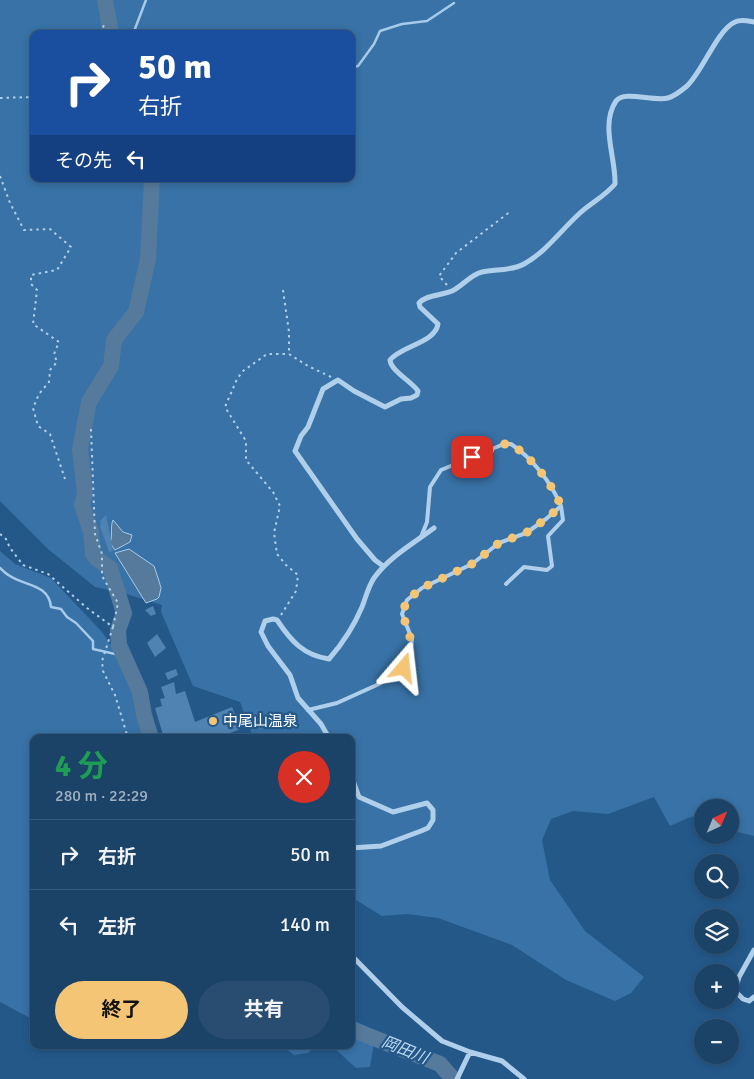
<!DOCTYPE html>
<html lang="ja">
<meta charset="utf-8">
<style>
body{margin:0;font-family:Signika,"Noto Sans JP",sans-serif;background:#284d70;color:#f1f3f6;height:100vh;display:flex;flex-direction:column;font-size:19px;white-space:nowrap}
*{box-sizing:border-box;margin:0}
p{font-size:16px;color:#a0b0c0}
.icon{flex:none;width:28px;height:28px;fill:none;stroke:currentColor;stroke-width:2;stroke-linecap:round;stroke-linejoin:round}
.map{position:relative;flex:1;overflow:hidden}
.panel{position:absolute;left:30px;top:734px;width:325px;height:315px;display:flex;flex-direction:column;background:#1b4267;border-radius:10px;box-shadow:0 2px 8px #0003,0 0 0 1px #395b7b}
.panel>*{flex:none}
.hud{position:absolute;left:30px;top:30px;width:325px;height:152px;border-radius:10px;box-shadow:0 2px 8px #0003,0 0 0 1px #395b7b;background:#1a4fa0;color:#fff;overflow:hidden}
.needle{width:32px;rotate:44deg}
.buttons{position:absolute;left:694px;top:799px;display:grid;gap:10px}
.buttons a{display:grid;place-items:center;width:45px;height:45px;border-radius:50%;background:#1b4267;box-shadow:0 2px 8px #0003,0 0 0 1px #395b7b;font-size:25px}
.pin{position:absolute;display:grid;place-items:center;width:42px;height:42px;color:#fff;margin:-21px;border-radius:10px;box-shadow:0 2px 8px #0006}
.me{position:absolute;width:55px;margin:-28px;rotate:17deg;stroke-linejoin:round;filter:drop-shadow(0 0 4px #0008)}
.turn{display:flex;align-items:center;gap:18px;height:105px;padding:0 25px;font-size:22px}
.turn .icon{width:65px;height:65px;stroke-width:2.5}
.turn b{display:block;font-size:35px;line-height:42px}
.then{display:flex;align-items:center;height:48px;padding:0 25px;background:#0003;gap:10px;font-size:19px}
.round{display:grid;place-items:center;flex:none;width:52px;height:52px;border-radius:26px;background:#284d70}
.head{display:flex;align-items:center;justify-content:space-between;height:85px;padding:0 25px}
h1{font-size:30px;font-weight:700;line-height:38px;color:#1e9e55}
.action{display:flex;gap:10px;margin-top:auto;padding:10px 25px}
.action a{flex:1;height:58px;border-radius:30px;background:#f4c574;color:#111;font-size:20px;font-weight:700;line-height:58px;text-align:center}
.action a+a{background:#284d70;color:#f1f3f6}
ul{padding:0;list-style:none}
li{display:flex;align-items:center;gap:15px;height:70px;padding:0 25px;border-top:1px solid #395b7b}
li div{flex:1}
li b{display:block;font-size:19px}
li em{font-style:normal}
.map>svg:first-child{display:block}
.green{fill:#3872a6;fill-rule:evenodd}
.water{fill:#567a9c;stroke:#a5caea}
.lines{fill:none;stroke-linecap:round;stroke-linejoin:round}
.stream{stroke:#a5caea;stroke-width:2.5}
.river{stroke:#567a9c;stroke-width:16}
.building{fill:#5083b2}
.path{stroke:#b0cfea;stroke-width:2;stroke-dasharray:2.5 4;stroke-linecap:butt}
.lane{stroke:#b0cfea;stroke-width:4}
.street{stroke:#b0cfea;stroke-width:5}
.route{stroke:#f4c574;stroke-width:9;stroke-dasharray:0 16.2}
.poi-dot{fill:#f4c574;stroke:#245889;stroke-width:2}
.labels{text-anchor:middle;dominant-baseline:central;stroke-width:4.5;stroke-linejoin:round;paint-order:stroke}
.poi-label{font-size:15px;fill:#fff;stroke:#245889;text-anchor:start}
.water-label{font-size:16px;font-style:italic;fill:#bcd8f1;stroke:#245889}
</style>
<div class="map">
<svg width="754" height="1079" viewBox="0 0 754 1079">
<rect width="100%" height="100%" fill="#245889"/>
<path class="green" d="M 0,0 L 754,0 L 754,836 L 730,830 L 730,808 L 702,808 L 702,814 L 688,818 L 670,826 L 654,797 L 608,814 L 573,811 L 551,819 L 542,840 L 550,880 L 585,931 L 644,977 L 631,993 L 615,1001 L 566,980 L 512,945 L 438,918 L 407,914 L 382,916 L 351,897 L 351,738 L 253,737 L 240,702 L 193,686 L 161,612 L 162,605 L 123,593 L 95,587 L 48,549 L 0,501 ZM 34,34 L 351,34 L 351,179 L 34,179 Z
M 0,551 L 15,564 L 51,578 L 103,633 L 126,669 L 144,737 L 34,738 L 34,1020 L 0,1002 Z
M 351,1019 L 376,1031 L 370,1067 L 356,1068 L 331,1045 L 351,1045 Z
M 281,1045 L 316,1045 L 308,1053 L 294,1055 Z"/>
<path class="water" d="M 113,520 L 123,532 L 132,535 L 130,542 L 115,550 L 110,543 C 113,535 110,527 113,520 Z
M 129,549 L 154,566 L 159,581 L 161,588 L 159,597 L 157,599 L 146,603 L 115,553 Z"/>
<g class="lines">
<path class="stream" d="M 133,34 L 146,0
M 351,67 L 358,66 L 374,44 L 380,31 L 402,24 L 427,21 L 454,3
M 0,568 C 3,571 6,574 10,576 C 25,586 49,584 51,607 L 61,609 L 67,617 L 76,623 L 93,641 L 93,649 L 124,656"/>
<path class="river" d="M 105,0 L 111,34
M 151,738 L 144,715 L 140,692 L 119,645 L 118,630 L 124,613 L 110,568 L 97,559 L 93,554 L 91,532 L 82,505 L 85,494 L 80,449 L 89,402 L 111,366 L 114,340 L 136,312 L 148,259 L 152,179
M 351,1029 L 440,1064 L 453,1079"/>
</g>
<path class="building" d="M 106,515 L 113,551 L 109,552 L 100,526 L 101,525 L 100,521 Z
M 153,606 L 156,614 L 151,616 L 145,610 Z
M 157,634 L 166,648 L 155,657 L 147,643 Z
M 176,669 L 178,675 L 168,680 L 165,673 Z
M 174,682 L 176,694 L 185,691 L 195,722 L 232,707 L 241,729 L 230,733 L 231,738 L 164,738 L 155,708 L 162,706 L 160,699 L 165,698 L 161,687 Z"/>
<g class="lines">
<path class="path" d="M 102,34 L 104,23
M 0,98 L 34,97
M 0,176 L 10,203 L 24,230 L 50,229 L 71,247 L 57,270 L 31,275 L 31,284 L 37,290 L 33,324 L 59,342 L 54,354 L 57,362 L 50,370 L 49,382 L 39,394 L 33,408 L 38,426 L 50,434 L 65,479
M 447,285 L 439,276 L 456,253 L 511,211
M 283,290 L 289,332 L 289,353
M 91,429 L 95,534 L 102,554 L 102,576 L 118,603 L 113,627
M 0,534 L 6,539 L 10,548 L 23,565 L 48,574 L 87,608 L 113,627 L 102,661 L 103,671 L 115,695 L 128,738
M 281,615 L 296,591 L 298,575 L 286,565 L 277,554 L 274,533 L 280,506 L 273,492 L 246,460 L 246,441 L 225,407 L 237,379 L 243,371 L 267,354 L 289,354 L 308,366 L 331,377"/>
<path class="lane" d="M 421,537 L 427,522 L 430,487 L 441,470 L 504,444 L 511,444 C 532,458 551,482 561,506
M 308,710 L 337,703 L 379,684 L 404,668 L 410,656 L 412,639 L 402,614 L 407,600 L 422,588 L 472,564 L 499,543 L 526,533 L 546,519 L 561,506 L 563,520 L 548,536 L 552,566 L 547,570 L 524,567 L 506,584"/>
<path class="street" d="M 383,566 L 375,560 L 357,539 L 295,451 L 301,436 L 308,427 L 323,389 L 338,380 L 354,391 L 385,407 L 401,399 L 411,398 L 417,395 L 418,391 C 411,381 391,371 390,360 C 401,346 435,343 438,324 L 420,307 L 419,303 C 427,294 443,296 454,290 C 463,285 472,274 482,272 C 495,269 512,271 524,264 C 546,252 561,230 580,213 C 591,203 605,196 615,184 C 616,158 600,125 616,101 C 624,90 654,102 668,98 C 675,96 681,91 687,86 C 703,71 717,30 735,22 C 741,19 748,21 754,22
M 329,738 L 321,724 L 298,698 L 290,675 L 268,646 L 261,632 L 265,621 L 273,619 L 277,620 C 291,641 303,655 329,659 C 343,643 354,626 362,607 C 366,597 368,587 374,578 C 389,557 414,543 434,528
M 351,775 L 359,797 L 393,812 L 427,803 L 433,810 L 433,820 L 428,828 L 421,831 L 381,846 L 351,848
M 754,950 L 739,977 L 735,991 L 743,999 L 749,1001 L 754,997
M 351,955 L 402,1007 L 442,1041 L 470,1052 L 502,1061 L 524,1079
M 457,1079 L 470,1052"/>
</g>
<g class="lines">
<path class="route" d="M 404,668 C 415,646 411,636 402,614 L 407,600 L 422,588 L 472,564 L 499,543 L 526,533 L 546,519 L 561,506 C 551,482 532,458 511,444 L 504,444 L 472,457"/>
</g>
<circle class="poi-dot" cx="213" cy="721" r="5"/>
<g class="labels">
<g class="poi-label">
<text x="223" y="721">中尾山温泉</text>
</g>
<g class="water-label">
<text transform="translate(405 1050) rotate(22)">岡田川</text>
</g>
</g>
</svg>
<div class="buttons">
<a><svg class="needle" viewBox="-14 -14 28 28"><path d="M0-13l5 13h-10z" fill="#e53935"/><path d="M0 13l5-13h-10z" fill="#a0b0c0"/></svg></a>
<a><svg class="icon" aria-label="search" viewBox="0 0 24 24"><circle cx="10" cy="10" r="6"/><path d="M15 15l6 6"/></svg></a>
<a><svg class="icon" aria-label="layers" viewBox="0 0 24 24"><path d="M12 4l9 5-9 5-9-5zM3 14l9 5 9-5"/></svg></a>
<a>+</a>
<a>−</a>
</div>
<div class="pin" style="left:472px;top:457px;background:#d93025"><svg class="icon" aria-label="arrive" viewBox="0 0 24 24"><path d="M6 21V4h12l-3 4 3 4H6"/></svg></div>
<svg class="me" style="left:404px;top:668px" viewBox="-20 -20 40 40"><path d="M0-17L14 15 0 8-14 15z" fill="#f4c574" stroke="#fff" stroke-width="4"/></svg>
<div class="hud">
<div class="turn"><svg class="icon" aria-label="right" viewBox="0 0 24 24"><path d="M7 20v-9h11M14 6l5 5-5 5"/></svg><div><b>50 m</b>右折</div></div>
<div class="then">その先<svg class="icon" aria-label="left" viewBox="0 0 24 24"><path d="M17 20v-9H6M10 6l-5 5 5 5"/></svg></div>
</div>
<section class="panel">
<div class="head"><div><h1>4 分</h1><p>280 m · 22:29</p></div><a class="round" style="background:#d93025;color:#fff"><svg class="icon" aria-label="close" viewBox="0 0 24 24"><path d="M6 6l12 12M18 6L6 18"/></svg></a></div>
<ul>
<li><svg class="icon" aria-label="right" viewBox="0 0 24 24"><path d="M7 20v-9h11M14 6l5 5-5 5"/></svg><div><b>右折</b></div><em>50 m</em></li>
<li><svg class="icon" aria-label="left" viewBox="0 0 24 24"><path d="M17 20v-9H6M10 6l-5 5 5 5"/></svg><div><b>左折</b></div><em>140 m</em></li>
</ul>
<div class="action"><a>終了</a><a>共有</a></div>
</section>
</div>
